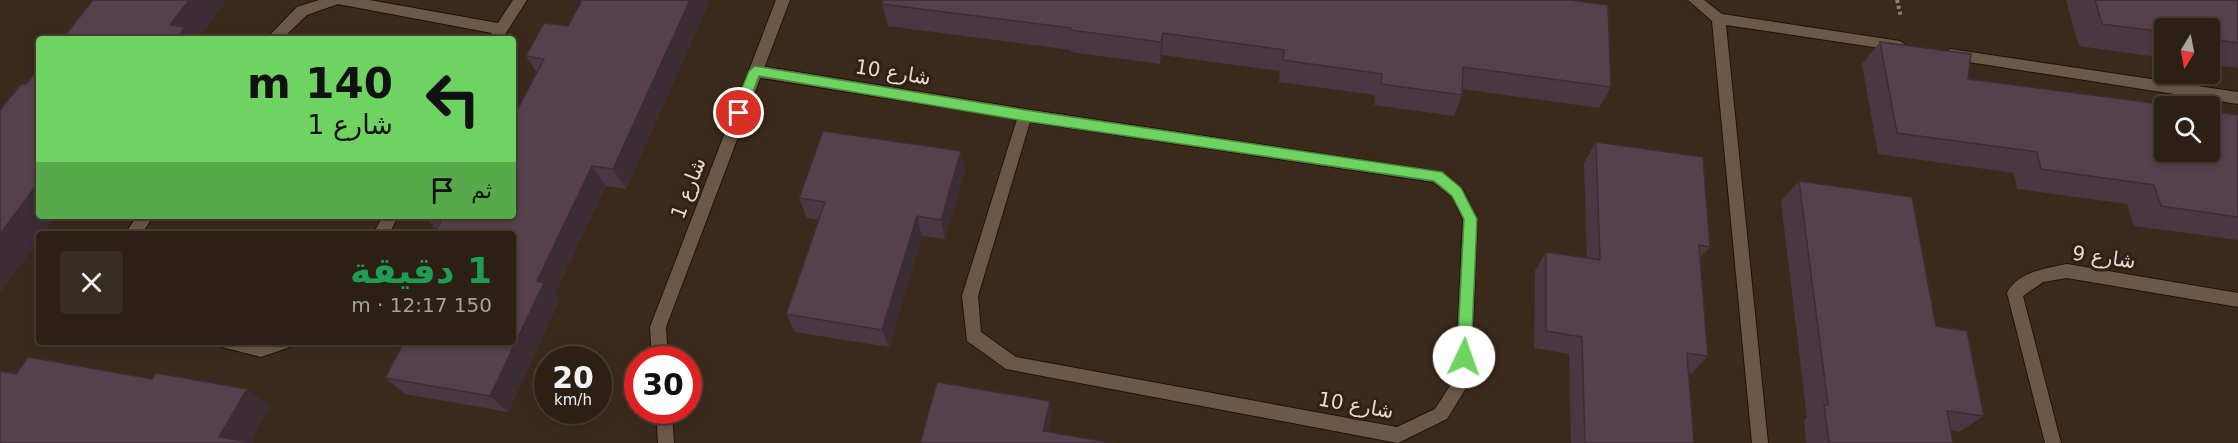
<!DOCTYPE html>
<html lang="ar">
<meta charset="utf-8">
<style>
body{margin:0;font-family:"DejaVu Sans",Cairo,sans-serif;background:#382d22;color:#f1f3f6;direction:rtl;height:100vh;display:flex;flex-direction:column;font-size:22px;white-space:nowrap}
*{box-sizing:border-box;margin:0}
p{font-size:20px;color:#a6a3a0}
.icon{flex:none;width:33px;height:33px;fill:none;stroke:currentColor;stroke-width:2;stroke-linecap:round;stroke-linejoin:round}
.map{position:relative;flex:1;overflow:hidden;direction:ltr}
.details{position:absolute;left:36px;top:231px;width:480px;height:114px;display:flex;flex-direction:column;background:#2c2015;border-radius:6px;box-shadow:0 3px 9px #0003,0 0 0 2px #483e34;direction:rtl}
.details>*{flex:none}
.banner{position:absolute;left:36px;top:36px;width:480px;height:183px;border-radius:6px;box-shadow:0 3px 9px #0003,0 0 0 2px #483e34;direction:rtl;background:#6ed360;color:#111;overflow:hidden}
.needle{width:39px;rotate:190deg}
.controls{position:absolute;left:2154px;top:18px;display:grid;gap:12px}
.controls a{display:grid;place-items:center;width:66px;height:66px;border-radius:6px;background:#2c2015;box-shadow:0 3px 9px #0003,0 0 0 2px #483e34;font-size:30px}
.speed{position:absolute;left:534px;top:346px;display:flex;gap:12px;font-size:30px;font-weight:700;text-align:center}
.speed>*{display:grid;place-content:center;width:78px;height:78px;border-radius:50%;background:#2c2015;box-shadow:0 3px 9px #0003,0 0 0 2px #483e34;line-height:1}
.speed small{font-size:15px;font-weight:400}
.speed .limit{border:9px solid #d22;background:#fff;color:#111}
.pin{position:absolute;display:grid;place-items:center;width:51px;height:51px;color:#fff;margin:-26px;border:3px solid #fff;border-radius:50%;box-shadow:0 2px 6px #0007}
.me{position:absolute;width:66px;margin:-33px;rotate:3deg;stroke-linejoin:round;filter:drop-shadow(0 0 4px #0008)}
.turn{display:flex;align-items:center;gap:21px;height:126px;padding:0 24px;font-size:27px}
.turn .icon{width:78px;height:78px;stroke-width:2.5}
.turn b{display:block;font-size:42px;line-height:51px}
.then{display:flex;align-items:center;height:57px;padding:0 24px;background:#0003;gap:12px;font-size:22px}
.round{display:grid;place-items:center;flex:none;width:63px;height:63px;border-radius:6px;background:#382d22}
.headline{display:flex;align-items:center;justify-content:space-between;height:102px;padding:0 24px}
h1{font-size:36px;font-weight:700;line-height:45px;color:#1e9e55}
.map>svg:first-child{display:block}
.lines{fill:none;stroke-linecap:round;stroke-linejoin:round}
.service-casing{stroke:#221205;stroke-width:2}
.minor-casing{stroke:#221205;stroke-width:2}
.tertiary-casing{stroke:#221205;stroke-width:2}
.path{stroke:#938479;stroke-width:4;stroke-dasharray:3 3;stroke-linecap:butt}
.service{fill:#6c5849;fill-rule:evenodd}
.minor{fill:#6c5849;fill-rule:evenodd}
.tertiary{fill:#6c5849;fill-rule:evenodd}
.wall{fill:#4a3741}
.shaded-wall{fill:#3c2d35}
.building{fill:#56404c;stroke:#3c2d35;stroke-width:1.5}
.route{fill:#6ed360;stroke:#48893e;stroke-width:1.5}
.labels{text-anchor:middle;dominant-baseline:central;stroke-width:6;stroke-linejoin:round;paint-order:stroke}
.street-label{font-size:20px;fill:#e7dbd3;stroke:#312013}
</style>
<div class="map">
<svg width="2238" height="443" viewBox="0 0 2238 443">
<rect width="100%" height="100%" fill="#3b2a1c"/>
<g class="lines">
<g class="service-casing">
<path id="service" d="M 1688,0 L 1704,0 L 1722,14 L 1900,41 L 1907,46 L 1900,51 L 1726,25 L 1768,443 L 1752,443 L 1712,21 Z
M 1950,49 L 2238,92 L 2238,104 L 1950,59 L 1943,54 Z"/>
</g>
<g class="minor-casing">
<path id="minor" d="M 319,0 L 369,0 L 498,23 L 513,0 L 527,0 L 502,39 L 488,39 L 492,33 L 338,4 L 307,15 L 282,39 L 266,39 L 297,7 Z
M 755,65 L 1025,109 L 1442,172 L 1462,188 L 1477,219 L 1471,380 L 1447,419 L 1398,443 L 1006,369 L 967,341 L 962,296 L 1017,119 L 755,77 L 748,71 ZM 1030,122 L 1433,182 L 1452,196 L 1463,219 L 1455,378 L 1435,409 L 1397,427 L 1016,357 L 981,332 L 978,296 Z
M 137,216 L 153,216 L 142,234 L 125,234 Z
M 383,216 L 398,216 L 389,234 L 373,234 Z
M 2067,264 L 2238,293 L 2238,307 L 2067,278 L 2043,282 L 2023,296 L 2061,443 L 2045,443 L 2007,293 C 2017,272 2047,268 2067,264 Z
M 220,342 L 292,342 L 290,347 L 261,357 L 222,347 Z"/>
</g>
<g class="tertiary-casing">
<path id="tertiary" d="M 776,0 L 790,0 L 666,327 L 668,360 L 652,360 L 650,327 Z
M 656,411 L 672,411 L 674,443 L 658,443 Z"/>
</g>
<path class="path" d="M 1897,0 L 1901,17"/>
<use href="#service" class="service"/>
<use href="#minor" class="minor"/>
<use href="#tertiary" class="tertiary"/>
</g>
<path class="wall" d="M 582,0 L 710,0 L 626,189 L 606,186 L 554,295 L 559,301 L 508,412 L 405,394 L 385,378 L 513,342 L 437,228 L 435,228 L 424,216 L 513,216 L 537,73 L 526,56 L 568,26 Z
M 1570,0 L 1611,87 L 1599,108 L 1462,89 L 1462,95 L 1454,116 L 1374,105 L 1375,95 L 1279,82 L 1280,71 L 1162,55 L 1160,64 L 1071,52 L 1071,50 L 888,26 L 882,4 Z
M 2066,0 L 2238,0 L 2238,68 L 2210,64 L 2210,28 L 2164,28 L 2164,58 L 2079,46 Z
M 1880,42 L 1968,79 L 2238,115 L 2238,240 L 2134,226 L 2127,204 L 2017,189 L 2014,173 L 1878,154 L 1862,64 Z
M 1596,142 L 1710,247 L 1700,258 L 1708,356 L 1692,373 L 1689,372 L 1694,443 L 1571,443 L 1569,354 L 1534,348 L 1535,271 L 1546,252 L 1587,258 L 1584,163 Z
M 961,151 L 965,171 L 945,239 L 922,236 L 889,347 L 795,332 L 786,314 L 819,220 L 807,218 L 799,198 Z
M 1799,181 L 1936,326 L 1984,416 L 1959,432 L 1951,430 L 1953,443 L 1806,443 L 1804,420 L 1807,418 L 1781,201 Z"/>
<path class="shaded-wall" d="M 189,0 L 227,0 L 198,39 L 176,39 L 170,25 Z
M 690,0 L 710,0 L 626,189 L 613,169 Z
M 1163,33 L 1162,55 L 1160,64 L 1161,42 Z
M 961,151 L 965,171 L 945,239 L 941,220 Z
M 592,166 L 606,186 L 554,295 L 559,301 L 508,412 L 490,396 L 537,281 Z
M 39,182 L 39,216 L 57,216 L 43,234 L 39,234 L 39,240 L 0,293 L 0,234 Z
M 917,216 L 922,236 L 889,347 L 882,330 Z
M 247,389 L 271,405 L 250,443 L 219,437 Z
M 1050,401 L 1052,416 L 1046,443 L 1043,431 Z"/>
<path class="building" d="M 93,0 L 189,0 L 170,25 L 185,27 L 176,39 L 62,39 Z
M 582,0 L 690,0 L 613,169 L 592,166 L 537,281 L 544,283 L 490,396 L 385,378 L 404,342 L 513,342 L 513,234 L 434,234 L 444,216 L 513,216 L 513,118 L 544,59 L 526,56 L 544,23 L 568,26 Z
M 883,0 L 1570,0 L 1608,5 L 1611,87 L 1463,67 L 1462,95 L 1381,84 L 1382,74 L 1283,60 L 1284,50 L 1163,33 L 1161,42 L 1070,30 L 1071,28 L 882,4 Z
M 2095,0 L 2238,0 L 2238,43 L 2210,39 L 2210,28 L 2164,28 L 2164,32 L 2102,24 Z
M 1880,42 L 1971,54 L 1968,79 L 2176,106 L 2164,106 L 2164,152 L 2210,152 L 2210,111 L 2238,115 L 2238,217 L 2161,206 L 2154,185 L 2041,169 L 2037,152 L 1897,133 Z
M 39,68 L 39,182 L 0,234 L 0,110 L 21,84 L 26,84 Z
M 823,131 L 961,151 L 941,220 L 917,216 L 882,330 L 786,314 L 825,202 L 799,198 Z
M 1596,142 L 1703,157 L 1710,247 L 1699,245 L 1708,356 L 1687,353 L 1694,443 L 1585,443 L 1582,337 L 1546,331 L 1546,252 L 1600,260 Z
M 1799,181 L 1912,197 L 1936,326 L 1967,331 L 1984,416 L 1947,411 L 1953,443 L 1829,443 L 1824,405 L 1828,405 Z
M 28,357 L 152,379 L 156,373 L 247,389 L 219,437 L 254,443 L 0,443 L 0,371 L 16,374 Z
M 937,382 L 1050,401 L 1043,431 L 1113,443 L 920,443 Z"/>
<path class="route" d="M 755,66 L 1025,110 L 1442,172 L 1461,188 L 1477,219 L 1471,357 L 1464,364 L 1457,357 L 1464,219 L 1452,196 L 1434,181 L 1025,121 L 759,76 L 743,117 L 734,117 L 732,113 L 749,71 Z"/>
<g class="labels">
<g class="street-label">
<text transform="translate(893 72) rotate(9)">شارع 10</text>
<text transform="translate(688 188) rotate(-69)">شارع 1</text>
<text transform="translate(2104 257) rotate(8)">شارع 9</text>
<text transform="translate(1356 405) rotate(10)">شارع 10</text>
</g>
</g>
</svg>
<div class="controls">
<a><svg class="needle" viewBox="-14 -14 28 28"><path d="M0-13l5 13h-10z" fill="#e53935"/><path d="M0 13l5-13h-10z" fill="#a6a3a0"/></svg></a>
<a><svg class="icon" aria-label="search" viewBox="0 0 24 24"><circle cx="10" cy="10" r="6"/><path d="M15 15l6 6"/></svg></a>
</div>
<div class="speed"><div>20<small>km/h</small></div><div class="limit">30</div></div>
<div class="pin" style="left:739px;top:113px;background:#d93025"><svg class="icon" aria-label="arrive" viewBox="0 0 24 24"><path d="M6 21V4h12l-3 4 3 4H6"/></svg></div>
<svg class="me" style="left:1464px;top:357px" viewBox="-20 -20 40 40"><circle r="19" fill="#fff"/><path d="M0-13L10 11 0 6-10 11z" fill="#6ed360"/></svg>
<div class="banner">
<div class="turn"><svg class="icon" aria-label="left" viewBox="0 0 24 24"><path d="M17 20v-9H6M10 6l-5 5 5 5"/></svg><div><b>140 m</b>شارع 1</div></div>
<div class="then">ثم<svg class="icon" aria-label="arrive" viewBox="0 0 24 24"><path d="M6 21V4h12l-3 4 3 4H6"/></svg></div>
</div>
<section class="details">
<div class="headline"><div><h1>1 دقيقة</h1><p>150 m · 12:17</p></div><a class="round"><svg class="icon" aria-label="close" viewBox="0 0 24 24"><path d="M6 6l12 12M18 6L6 18"/></svg></a></div>
</section>
</div>
